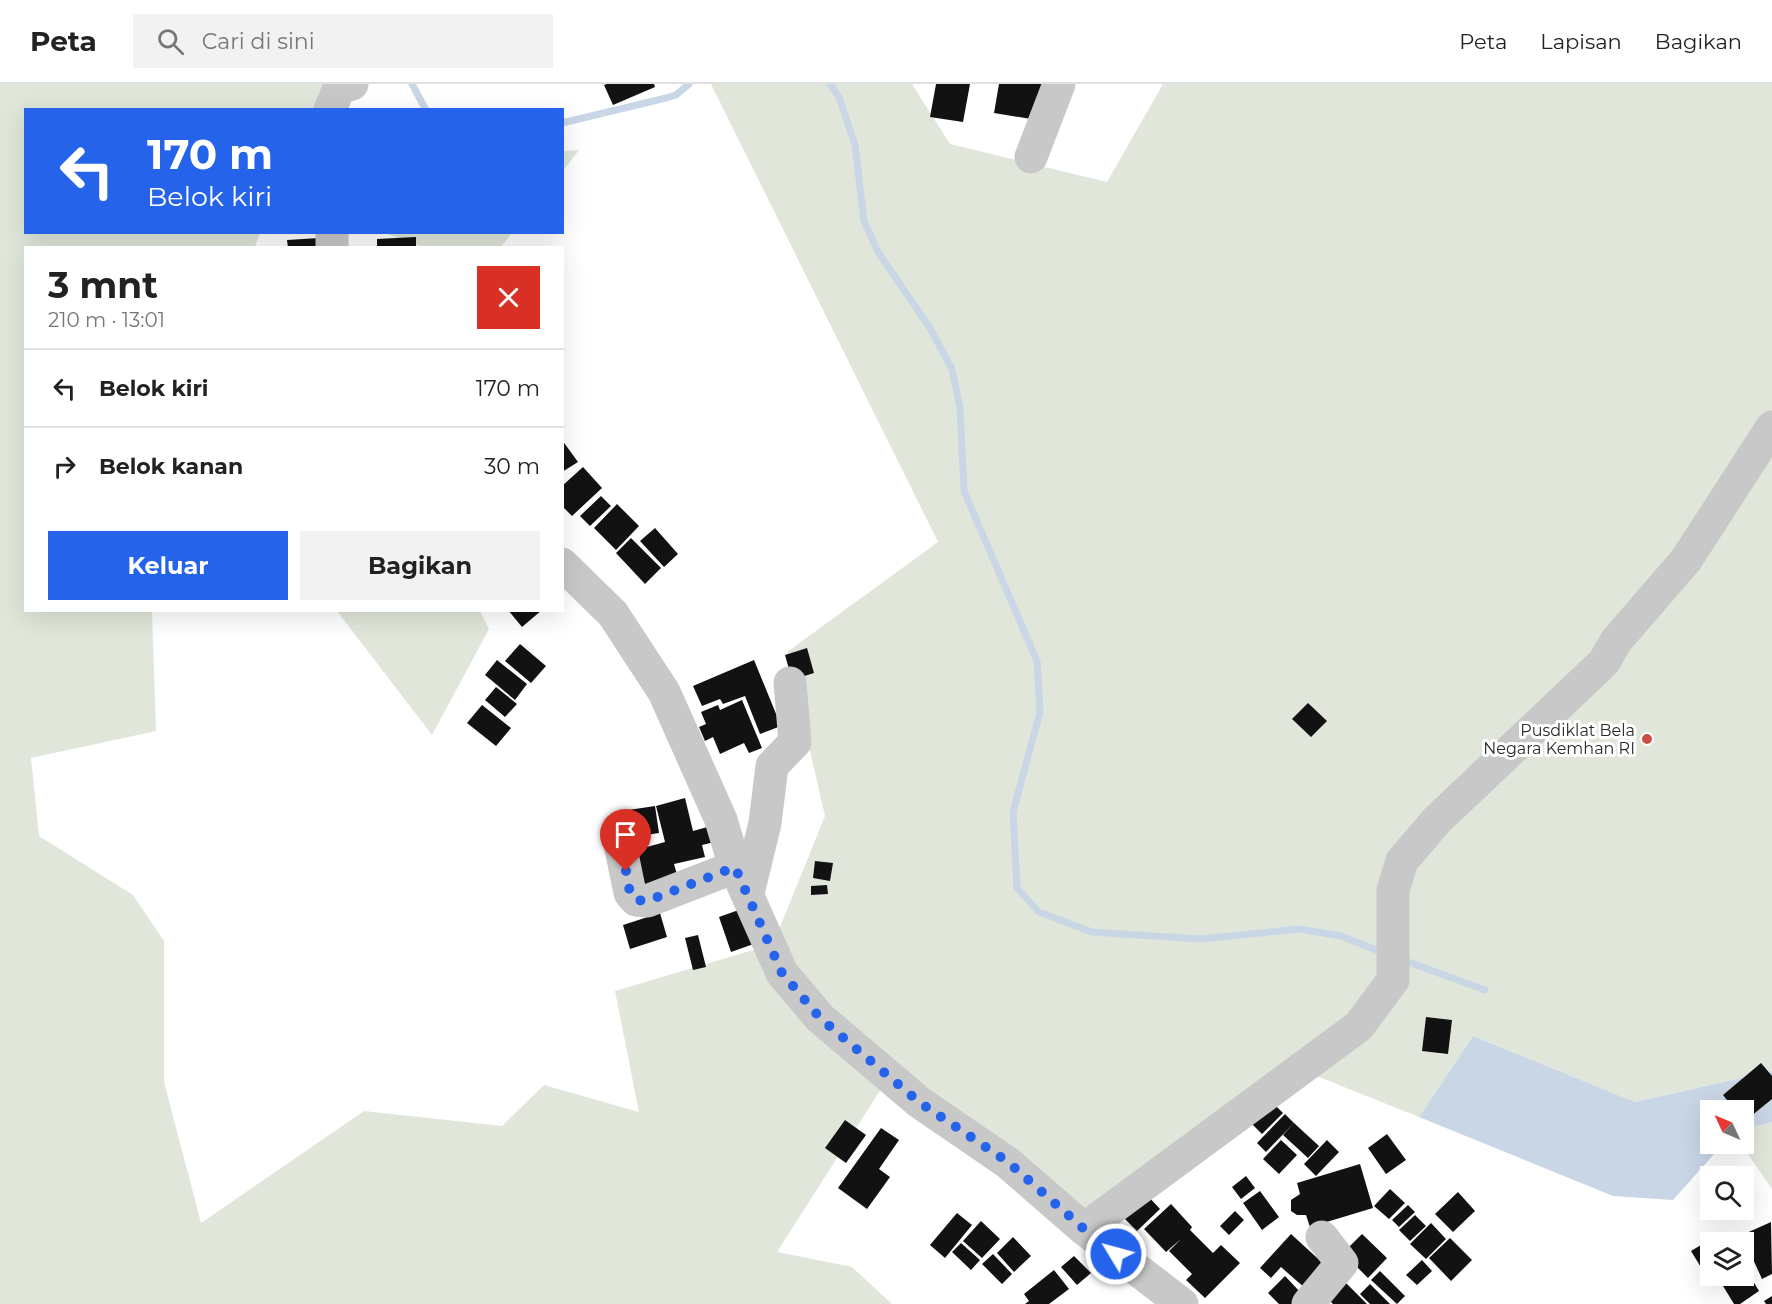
<!DOCTYPE html>
<html lang="id">
<meta charset="utf-8">
<style>
body{margin:0;font-family:Montserrat,sans-serif;background:#f2f2f2;color:#222;height:100vh;display:flex;flex-direction:column;font-size:22px;white-space:nowrap}
*{box-sizing:border-box;margin:0}
p{font-size:20px;color:#767676}
.icon{flex:none;width:33px;height:33px;fill:none;stroke:currentColor;stroke-width:2;stroke-linecap:round;stroke-linejoin:round}
.map{position:relative;flex:1;overflow:hidden}
.drawer{position:absolute;left:24px;top:162px;width:540px;height:366px;display:flex;flex-direction:column;background:#fff;border-radius:0px;box-shadow:0 6px 24px #0002}
.drawer>*{flex:none}
.hud{position:absolute;left:24px;top:24px;width:540px;height:126px;border-radius:0px;box-shadow:0 6px 24px #0002;background:#2563eb;color:#fff;overflow:hidden}
.needle{width:39px;rotate:314deg}
.tools{position:absolute;left:1700px;top:1016px;display:grid;gap:12px}
.tools a{display:grid;place-items:center;width:54px;height:54px;border-radius:0px;background:#fff;box-shadow:0 6px 24px #0002;font-size:30px}
.pin{position:absolute;display:grid;place-items:center;width:51px;height:51px;color:#fff;margin:-62px -26px;border-radius:50% 50% 50% 0;rotate:-45deg;box-shadow:0 0 6px #0007}
.pin .icon{rotate:45deg}
.me{position:absolute;width:66px;margin:-33px;rotate:307deg;stroke-linejoin:round;filter:drop-shadow(0 0 4px #0008)}
.turn{display:flex;align-items:center;gap:21px;height:126px;padding:0 24px;font-size:27px}
.turn .icon{width:78px;height:78px;stroke-width:2.5}
.turn b{display:block;font-size:42px;line-height:51px}
.round{display:grid;place-items:center;flex:none;width:63px;height:63px;border-radius:0px;background:#f2f2f2}
.head{display:flex;align-items:center;justify-content:space-between;height:102px;padding:0 24px}
h1{font-size:36px;font-weight:700;line-height:45px}
.button{display:flex;gap:12px;margin-top:auto;padding:12px 24px}
.button a{flex:1;height:69px;border-radius:0px;background:#2563eb;color:#fff;font-size:24px;font-weight:700;line-height:69px;text-align:center}
.button a+a{background:#f2f2f2;color:#222}
ul{padding:0;list-style:none}
li{display:flex;align-items:center;gap:18px;height:78px;padding:0 24px;border-top:2px solid #e0e0e0}
li div{flex:1}
li b{display:block;font-size:22px}
li em{font-style:normal}
header{display:flex;align-items:center;gap:36px;box-sizing:border-box;height:84px;padding:0 30px;background:#fff;border-bottom:2px solid #e0e0e0}
header strong{font-size:28px}
nav{display:flex;gap:33px;margin-inline-start:auto;font-size:21px}
.search{width:420px;height:54px;background:#f2f2f2;display:flex;align-items:center;gap:15px;box-sizing:border-box;padding:0 21px;border-radius:0px;color:#767676;font-size:22px}
.map>svg:first-child{display:block}
.green{fill:#e0e7da}
.water{fill:#c9d6e5}
.lines{fill:none;stroke-linecap:round;stroke-linejoin:round}
.stream{stroke:#c9d6e5;stroke-width:7}
.building{fill:#121212}
.minor{stroke:#c8c8c8;stroke-width:33}
.route{stroke:#2563eb;stroke-width:10;stroke-dasharray:0 18}
.poi-dot{fill:#cd4d43;stroke:#fff;stroke-width:2}
.labels{text-anchor:middle;dominant-baseline:central;stroke-width:6;stroke-linejoin:round;paint-order:stroke}
.poi-label{font-size:16px;fill:#2b2b2b;stroke:#fff;text-anchor:end}
</style>
<header>
<strong>Peta</strong>
<div class="search"><svg class="icon" aria-label="search" viewBox="0 0 24 24"><circle cx="10" cy="10" r="6"/><path d="M15 15l6 6"/></svg>Cari di sini</div>
<nav><a>Peta</a><a>Lapisan</a><a>Bagikan</a></nav>
</header>
<div class="map">
<svg width="1772" height="1220" viewBox="0 0 1772 1220">
<rect width="100%" height="100%" fill="#fff"/>
<path class="green" d="M 0,0 L 329,0 L 342,25 L 26,26 L 26,148 L 260,149 L 255,163 L 26,164 L 26,526 L 152,527 L 156,647 L 31,674 L 39,752 L 133,811 L 164,857 L 164,998 L 201,1139 L 364,1027 L 502,1042 L 544,1001 L 639,1028 L 615,907 L 773,860 L 825,732 L 787,568 L 938,458 L 711,0 L 912,0 L 950,60 L 1107,98 L 1163,0 L 1772,0 L 1772,987 L 1635,1018 L 1473,952 L 1419,1033 L 1314,991 L 1086,1129 L 890,991 L 777,1168 L 852,1183 L 892,1220 L 0,1220 Z
M 579,66 L 563,87 L 563,67 Z
M 385,149 L 512,149 L 500,164 L 423,163 Z
M 337,527 L 480,527 L 489,545 L 432,651 Z
M 1772,1038 L 1772,1105 L 1740,1059 L 1743,1059 L 1743,1046 Z"/>
<path class="water" d="M 1473,952 L 1635,1018 L 1772,987 L 1772,1038 L 1743,1046 L 1743,1026 L 1710,1026 L 1710,1059 L 1724,1059 L 1673,1116 L 1613,1112 L 1419,1033 Z"/>
<g class="lines">
<path class="stream" d="M 412,0 L 426,26
M 830,0 L 839,13 L 855,61 L 864,137 L 878,168 L 930,244 L 952,285 L 960,324 L 964,407 L 1037,577 L 1040,628 L 1013,728 L 1017,804 L 1039,828 L 1092,848 L 1201,855 L 1299,845 L 1341,852 L 1384,869
M 562,39 L 666,14 L 676,11 L 689,0
M 1403,876 L 1485,906"/>
</g>
<path class="building" d="M 607,0 L 654,0 L 655,3 L 613,21 L 604,1 Z
M 936,0 L 970,0 L 963,38 L 930,33 Z
M 999,0 L 1043,0 L 1037,36 L 994,29 Z
M 416,153 L 416,164 L 377,164 L 377,155 Z
M 319,154 L 320,164 L 288,164 L 287,156 Z
M 562,356 L 578,378 L 562,388 Z
M 583,383 L 602,404 L 572,432 L 562,422 L 562,402 Z
M 601,412 L 611,422 L 590,442 L 580,432 Z
M 617,420 L 639,442 L 616,466 L 594,444 Z
M 655,444 L 678,470 L 664,483 L 640,457 Z
M 631,454 L 661,484 L 645,500 L 616,469 Z
M 508,526 L 542,526 L 522,543 Z
M 520,560 L 546,582 L 531,599 L 505,577 Z
M 807,564 L 814,589 L 792,596 L 785,571 Z
M 497,576 L 527,600 L 515,616 L 485,591 Z
M 754,576 L 781,642 L 760,650 L 745,612 L 723,620 L 720,615 L 702,622 L 693,602 Z
M 496,603 L 517,620 L 505,633 L 485,616 Z
M 742,616 L 762,664 L 749,669 L 744,659 L 720,670 L 713,653 L 705,657 L 699,643 L 706,640 L 701,628 L 718,621 L 720,626 Z
M 1308,619 L 1327,637 L 1311,653 L 1292,635 Z
M 482,621 L 511,644 L 496,662 L 467,639 Z
M 685,714 L 693,747 L 711,742 L 715,758 L 702,761 L 705,773 L 674,780 L 678,794 L 645,802 L 636,766 L 665,758 L 656,722 Z
M 655,722 L 659,749 L 619,755 L 615,728 Z
M 815,777 L 833,779 L 830,797 L 813,794 Z
M 827,801 L 828,810 L 811,811 L 811,802 Z
M 750,822 L 762,857 L 731,868 L 719,833 Z
M 660,829 L 667,853 L 630,865 L 623,841 Z
M 698,851 L 706,883 L 693,886 L 685,854 Z
M 1426,933 L 1452,936 L 1448,970 L 1422,967 Z
M 1761,979 L 1772,992 L 1772,1015 L 1745,1037 L 1743,1026 L 1735,1026 L 1723,1011 Z
M 1271,1017 L 1283,1029 L 1262,1050 L 1250,1038 Z
M 1285,1030 L 1294,1039 L 1266,1068 L 1257,1059 Z
M 845,1036 L 866,1051 L 846,1079 L 825,1064 Z
M 1294,1039 L 1319,1062 L 1308,1074 L 1283,1051 Z
M 881,1044 L 899,1056 L 879,1085 L 890,1093 L 867,1125 L 838,1104 Z
M 1387,1050 L 1406,1076 L 1386,1090 L 1368,1064 Z
M 1281,1056 L 1297,1071 L 1279,1090 L 1263,1075 Z
M 1327,1056 L 1339,1068 L 1316,1092 L 1304,1080 Z
M 1360,1080 L 1373,1124 L 1310,1143 L 1306,1131 L 1297,1131 L 1291,1127 L 1291,1116 L 1300,1110 L 1297,1099 Z
M 1246,1092 L 1255,1104 L 1241,1115 L 1232,1103 Z
M 1390,1105 L 1405,1119 L 1389,1135 L 1374,1122 Z
M 1260,1107 L 1279,1133 L 1262,1146 L 1243,1119 Z
M 1458,1108 L 1475,1127 L 1453,1148 L 1435,1130 Z
M 1146,1110 L 1160,1125 L 1137,1147 L 1123,1133 Z
M 1171,1120 L 1192,1143 L 1190,1146 L 1213,1169 L 1221,1161 L 1240,1179 L 1205,1214 L 1186,1196 L 1192,1190 L 1169,1167 L 1181,1155 L 1166,1168 L 1144,1145 Z
M 1408,1121 L 1415,1128 L 1399,1143 L 1392,1136 Z
M 1235,1127 L 1244,1136 L 1229,1151 L 1220,1142 Z
M 957,1129 L 972,1141 L 945,1174 L 930,1161 Z
M 1415,1131 L 1426,1142 L 1410,1157 L 1399,1146 Z
M 981,1137 L 1000,1155 L 982,1174 L 963,1157 Z
M 1771,1138 L 1772,1190 L 1762,1195 L 1742,1151 Z
M 1431,1139 L 1446,1155 L 1426,1175 L 1410,1160 Z
M 1291,1150 L 1327,1183 L 1306,1205 L 1281,1183 L 1271,1194 L 1260,1184 Z
M 1362,1150 L 1387,1174 L 1368,1194 L 1343,1169 Z
M 1716,1152 L 1720,1158 L 1710,1158 L 1710,1191 L 1722,1191 L 1710,1198 L 1691,1167 Z
M 1013,1153 L 1031,1172 L 1014,1188 L 997,1169 Z
M 1450,1154 L 1472,1176 L 1451,1197 L 1429,1174 Z
M 961,1159 L 980,1176 L 971,1186 L 952,1168 Z
M 993,1170 L 1012,1190 L 1002,1200 L 982,1180 Z
M 1074,1172 L 1091,1189 L 1077,1201 L 1061,1183 Z
M 1422,1176 L 1432,1187 L 1417,1201 L 1406,1191 Z
M 1054,1186 L 1069,1205 L 1049,1220 L 1025,1220 L 1029,1217 L 1024,1210 Z
M 1380,1187 L 1405,1212 L 1397,1220 L 1371,1196 Z
M 1747,1187 L 1759,1207 L 1740,1220 L 1734,1220 L 1723,1202 Z
M 1285,1192 L 1302,1210 L 1292,1220 L 1279,1220 L 1268,1209 Z
M 1339,1192 L 1367,1220 L 1333,1220 L 1322,1209 Z
M 1370,1200 L 1390,1220 L 1370,1220 L 1360,1210 Z
M 1772,1212 L 1772,1220 L 1766,1220 L 1764,1217 Z"/>
<g class="lines">
<path class="minor" d="M 330,26 L 339,4 L 352,0
M 1031,73 L 1059,0
M 332,148 L 332,164
M 562,480 L 613,530 L 664,608 L 721,736 L 735,783 L 782,889 L 820,934 L 919,1018 L 1008,1079 L 1084,1145 L 1182,1220
M 621,765 L 630,809 L 636,816 L 647,817 L 735,783
M 748,809 L 765,739 L 772,682 L 795,658 L 790,599
M 1084,1145 L 1359,942 L 1393,896 L 1393,806 L 1402,777 L 1437,736 L 1604,578 L 1616,557 L 1686,476 L 1772,343
M 1308,1220 L 1342,1179 L 1322,1153"/>
</g>
<g class="lines">
<path class="route" d="M 626,787 L 630,809 L 636,816 L 647,817 L 735,783 L 782,889 L 820,934 L 919,1018 L 1008,1078 L 1084,1145 L 1116,1170"/>
</g>
<circle class="poi-dot" cx="1647" cy="655" r="6"/>
<g class="labels">
<g class="poi-label">
<text x="1635" y="646">Pusdiklat Bela<tspan x="1635" dy="18">Negara Kemhan RI</tspan></text>
</g>
</g>
</svg>
<div class="tools">
<a><svg class="needle" viewBox="-14 -14 28 28"><path d="M0-13l5 13h-10z" fill="#e53935"/><path d="M0 13l5-13h-10z" fill="#767676"/></svg></a>
<a><svg class="icon" aria-label="search" viewBox="0 0 24 24"><circle cx="10" cy="10" r="6"/><path d="M15 15l6 6"/></svg></a>
<a><svg class="icon" aria-label="layers" viewBox="0 0 24 24"><path d="M12 4l9 5-9 5-9-5zM3 14l9 5 9-5"/></svg></a>
</div>
<div class="pin" style="left:626px;top:787px;background:#d93025"><svg class="icon" aria-label="arrive" viewBox="0 0 24 24"><path d="M6 21V4h12l-3 4 3 4H6"/></svg></div>
<svg class="me" style="left:1116px;top:1170px" viewBox="-20 -20 40 40"><circle r="17" fill="#2563eb" stroke="#fff" stroke-width="3"/><path d="M0-11L8 9 0 5-8 9z" fill="#fff"/></svg>
<div class="hud">
<div class="turn"><svg class="icon" aria-label="left" viewBox="0 0 24 24"><path d="M17 20v-9H6M10 6l-5 5 5 5"/></svg><div><b>170 m</b>Belok kiri</div></div>
</div>
<section class="drawer">
<div class="head"><div><h1>3 mnt</h1><p>210 m · 13:01</p></div><a class="round" style="background:#d93025;color:#fff"><svg class="icon" aria-label="close" viewBox="0 0 24 24"><path d="M6 6l12 12M18 6L6 18"/></svg></a></div>
<ul>
<li><svg class="icon" aria-label="left" viewBox="0 0 24 24"><path d="M17 20v-9H6M10 6l-5 5 5 5"/></svg><div><b>Belok kiri</b></div><em>170 m</em></li>
<li><svg class="icon" aria-label="right" viewBox="0 0 24 24"><path d="M7 20v-9h11M14 6l5 5-5 5"/></svg><div><b>Belok kanan</b></div><em>30 m</em></li>
</ul>
<div class="button"><a>Keluar</a><a>Bagikan</a></div>
</section>
</div>
